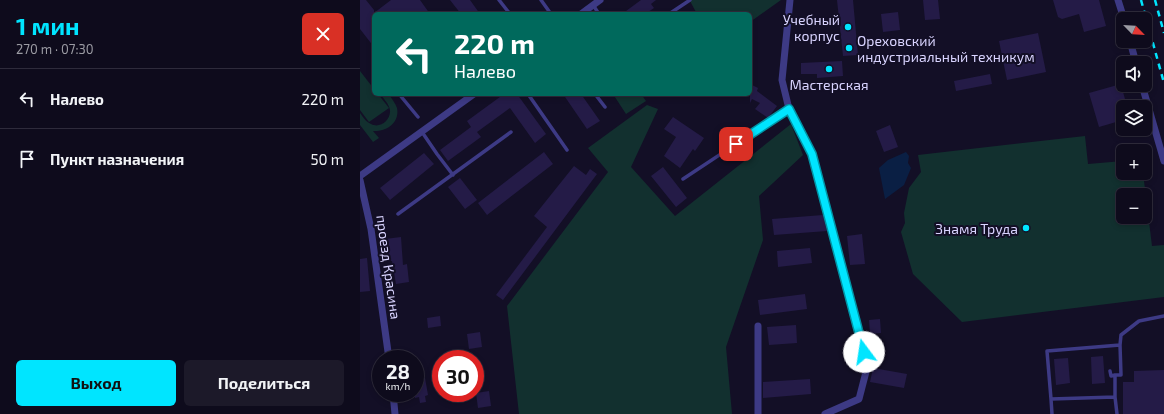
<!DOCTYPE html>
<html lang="ru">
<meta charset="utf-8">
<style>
body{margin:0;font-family:"Exo 2",sans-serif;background:#1c1929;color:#f1f3f6;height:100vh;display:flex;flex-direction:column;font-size:15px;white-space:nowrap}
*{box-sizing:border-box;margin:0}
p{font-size:13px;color:#9b9ba3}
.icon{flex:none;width:22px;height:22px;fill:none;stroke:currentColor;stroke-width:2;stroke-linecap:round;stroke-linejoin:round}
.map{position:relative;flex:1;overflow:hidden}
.drawer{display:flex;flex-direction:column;background:#0e0b1c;width:360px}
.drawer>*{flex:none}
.banner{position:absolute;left:12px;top:12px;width:380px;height:84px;border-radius:6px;box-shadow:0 2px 6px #0003,0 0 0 1px #2e2b3b;background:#00695c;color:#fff;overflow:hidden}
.needle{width:26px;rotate:115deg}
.controls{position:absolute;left:756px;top:12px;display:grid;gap:8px}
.controls a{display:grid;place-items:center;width:36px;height:36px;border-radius:6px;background:#0e0b1c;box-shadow:0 2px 6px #0003,0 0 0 1px #2e2b3b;font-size:20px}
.speed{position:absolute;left:12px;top:350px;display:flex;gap:8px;font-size:20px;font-weight:700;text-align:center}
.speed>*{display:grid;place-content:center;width:52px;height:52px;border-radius:50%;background:#0e0b1c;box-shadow:0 2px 6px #0003,0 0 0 1px #2e2b3b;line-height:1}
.speed small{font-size:10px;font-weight:400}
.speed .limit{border:6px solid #d22;background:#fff;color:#111}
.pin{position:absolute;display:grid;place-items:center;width:34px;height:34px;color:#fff;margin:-17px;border-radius:8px;box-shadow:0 2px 6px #0006}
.me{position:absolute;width:44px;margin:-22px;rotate:346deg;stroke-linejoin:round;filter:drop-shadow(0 0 3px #0008)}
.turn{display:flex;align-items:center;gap:14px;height:84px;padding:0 16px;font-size:18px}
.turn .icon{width:52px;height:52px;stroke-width:2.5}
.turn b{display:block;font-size:28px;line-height:34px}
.round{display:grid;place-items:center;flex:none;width:42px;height:42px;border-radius:6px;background:#1c1929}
.head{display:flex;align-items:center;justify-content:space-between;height:68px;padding:0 16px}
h1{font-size:24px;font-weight:700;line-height:30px;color:#00e5ff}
.primary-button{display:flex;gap:8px;margin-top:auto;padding:8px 16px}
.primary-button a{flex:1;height:46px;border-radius:6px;background:#00e5ff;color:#111;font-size:16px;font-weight:700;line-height:46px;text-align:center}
.primary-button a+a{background:#1c1929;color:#f1f3f6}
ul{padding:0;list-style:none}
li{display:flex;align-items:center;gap:12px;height:60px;padding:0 16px;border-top:1px solid #2e2b3b}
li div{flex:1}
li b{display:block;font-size:15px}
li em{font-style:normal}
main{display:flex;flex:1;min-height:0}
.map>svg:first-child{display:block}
.green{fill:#12302f;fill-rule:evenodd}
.water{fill:#0a1f44}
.building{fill:#241b47}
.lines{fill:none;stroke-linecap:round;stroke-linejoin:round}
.lane{stroke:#3d3a85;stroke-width:3.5}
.street{stroke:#3d3a85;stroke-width:7}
.rail{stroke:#00e5ff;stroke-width:2.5;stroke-dasharray:6 5;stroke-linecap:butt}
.route-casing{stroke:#0095a6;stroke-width:10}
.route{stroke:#00e5ff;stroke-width:7}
.poi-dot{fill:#00e5ff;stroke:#130f26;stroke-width:1.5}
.labels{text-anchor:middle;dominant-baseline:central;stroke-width:4;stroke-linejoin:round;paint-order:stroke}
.poi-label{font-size:14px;fill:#d9d4ff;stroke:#130f26;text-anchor:end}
.street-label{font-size:14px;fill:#d9d4ff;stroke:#130f26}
</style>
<main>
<section class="drawer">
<div class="head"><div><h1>1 мин</h1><p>270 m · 07:30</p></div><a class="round" style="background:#d93025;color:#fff"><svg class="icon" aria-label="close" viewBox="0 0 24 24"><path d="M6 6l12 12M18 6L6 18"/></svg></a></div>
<ul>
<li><svg class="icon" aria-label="left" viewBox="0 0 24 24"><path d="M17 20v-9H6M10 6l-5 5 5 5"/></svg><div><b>Налево</b></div><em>220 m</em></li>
<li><svg class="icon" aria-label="arrive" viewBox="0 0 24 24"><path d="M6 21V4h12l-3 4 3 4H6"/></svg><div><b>Пункт назначения</b></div><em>50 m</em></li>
</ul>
<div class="primary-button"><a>Выход</a><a>Поделиться</a></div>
</section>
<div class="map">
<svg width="804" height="414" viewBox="0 0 804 414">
<rect width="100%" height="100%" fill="#130f26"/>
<path class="green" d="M 331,0 L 421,0 L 390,22 L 390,14 L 337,14 L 330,1 Z
M 0,71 L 14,89 L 14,94 L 18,94 L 29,108 L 9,122 L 0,110 Z
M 20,94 L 28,94 C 32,98 35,103 37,108 C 40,123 26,132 13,131 L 19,138 L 13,142 L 0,125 L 0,113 C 3,117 6,122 11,124 C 20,129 31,120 30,110 C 29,104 24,99 20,94 Z
M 253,94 L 281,94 L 286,101 L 266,114 Z
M 287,105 L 298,109 L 271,167 L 315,216 L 431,124 L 443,155 L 399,196 L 403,240 L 366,347 L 372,414 L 159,414 L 147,306 L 248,172 L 228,148 Z
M 725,136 L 728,164 L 763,161 L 763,173 L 783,173 L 792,246 L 804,245 L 804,297 L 602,322 L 553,274 L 541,232 L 545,223 L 544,213 L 549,188 L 561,172 L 558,155 ZM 763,195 L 785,195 L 785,217 L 763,217 Z"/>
<path class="water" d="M 546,152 L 549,156 L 548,163 L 551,168 L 544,185 L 525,199 L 519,168 L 528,160 Z"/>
<path class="building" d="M 0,0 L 6,0 L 14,10 L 14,13 L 31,0 L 60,0 L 70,14 L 14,14 L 14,47 L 0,29 Z
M 90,0 L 110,0 L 120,14 L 101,14 Z
M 281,0 L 296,0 L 291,4 L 294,8 L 285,14 L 262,14 Z
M 477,0 L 493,0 L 498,55 L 483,56 Z
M 563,0 L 578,0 L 580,19 L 565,20 Z
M 693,0 L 739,0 L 746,26 L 724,32 L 719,14 L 702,19 L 698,17 Z
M 538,12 L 540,30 L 523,32 L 521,14 Z
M 678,33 L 686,72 L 647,80 L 639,41 Z
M 482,61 L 483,76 L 457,78 L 457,74 L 441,74 L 441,63 Z
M 630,74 L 632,84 L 596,91 L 594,81 Z
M 390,84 L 398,88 L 397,91 L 417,106 L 408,118 L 395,109 L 400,103 L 392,99 L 390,103 Z
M 761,84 L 767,107 L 763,107 L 763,120 L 739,127 L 729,93 Z
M 144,94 L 157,94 L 186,134 L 175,143 L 150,108 L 117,132 L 121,137 L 88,161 L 80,150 L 111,127 L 107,121 Z
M 203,94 L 221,94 L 240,121 L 227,129 Z
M 313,117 L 344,138 L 335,151 L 333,149 L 320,168 L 304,156 L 316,137 L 304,129 Z
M 530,125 L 538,147 L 524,152 L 516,131 Z
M 184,152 L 193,164 L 127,215 L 118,203 Z
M 64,153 L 74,164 L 30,200 L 20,188 Z
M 214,166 L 226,175 L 230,169 L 237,174 L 143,300 L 136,295 L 187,227 L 174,216 Z
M 303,167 L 327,198 L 316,207 L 291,176 Z
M 100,178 L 117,200 L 105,209 L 88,187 Z
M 463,215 L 467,231 L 414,235 L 412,219 Z
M 502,234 L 505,264 L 490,265 L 487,236 Z
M 41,237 L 43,265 L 47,264 L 49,282 L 36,284 L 32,261 L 27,261 L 25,239 Z
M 450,248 L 452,263 L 418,267 L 417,251 Z
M 7,258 L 10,291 L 0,292 L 0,259 Z
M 445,294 L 447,309 L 400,315 L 398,300 Z
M 80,316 L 81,326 L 68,328 L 67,318 Z
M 520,319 L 521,333 L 510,334 L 509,320 Z
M 436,325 L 437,343 L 409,345 L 407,327 Z
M 120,332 L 122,347 L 109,349 L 107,334 Z
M 743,356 L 745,383 L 732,384 L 731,357 Z
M 708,358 L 710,383 L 696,385 L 694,359 Z
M 513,368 L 547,374 L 544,388 L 510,382 Z
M 804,370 L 804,414 L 763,414 L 763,382 L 774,382 L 774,371 Z
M 65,378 L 68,395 L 65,396 L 66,402 L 60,403 L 59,397 L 55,398 L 55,386 L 57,385 L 56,379 Z
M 450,379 L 451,394 L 403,398 L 403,382 Z
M 129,391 L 131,406 L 118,408 L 116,393 Z"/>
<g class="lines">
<path class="lane" d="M 139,0 L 150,14
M 181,0 L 191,14
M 233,5 L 239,14
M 309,14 L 330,0
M 39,94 L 58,117
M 168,94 L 207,150
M 235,94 L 245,107
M 62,132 L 77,154 L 93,175
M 323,179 L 429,109
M 38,214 L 151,132
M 760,345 L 687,351 L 691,399 L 755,397 L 755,375 L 761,375 L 760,345 L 761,335 L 779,321 L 804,316
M 750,371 L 751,376 L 755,375
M 755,397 L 757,414
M 691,399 L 692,414"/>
<path class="street" d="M 430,0 L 422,80 L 429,109 L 452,154 L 507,368 L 499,399 L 465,414
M 758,0 L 764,19
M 221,14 L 240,0
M 770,41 L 776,63
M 782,85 L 804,161
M 0,176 L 114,94
M 0,180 L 11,229 L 29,359
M 398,326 L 398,414
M 33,393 L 35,414"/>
<path class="rail" d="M 781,0 L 804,83
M 795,0 L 804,33"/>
</g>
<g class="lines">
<g class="route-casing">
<path id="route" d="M 376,144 L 429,109 L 452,154 L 504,352"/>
</g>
<use href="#route" class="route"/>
</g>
<g class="poi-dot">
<circle cx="488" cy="27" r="4"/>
<circle cx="489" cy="48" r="4"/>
<circle cx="469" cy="69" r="4"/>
<circle cx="666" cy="228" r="4"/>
</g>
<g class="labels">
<g class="poi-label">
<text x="480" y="19">Учебный<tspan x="480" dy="16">корпус</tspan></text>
<text x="497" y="40" text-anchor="start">Ореховский<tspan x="497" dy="16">индустриальный техникум</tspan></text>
<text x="469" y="84" text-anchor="middle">Мастерская</text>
<text x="658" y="228">Знамя Труда</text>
</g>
<g class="street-label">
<text transform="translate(29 267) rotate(82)">проезд Красина</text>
</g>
</g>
</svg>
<div class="controls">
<a><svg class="needle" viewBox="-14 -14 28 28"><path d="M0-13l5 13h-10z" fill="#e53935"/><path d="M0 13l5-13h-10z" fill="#9b9ba3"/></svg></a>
<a><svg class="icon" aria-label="sound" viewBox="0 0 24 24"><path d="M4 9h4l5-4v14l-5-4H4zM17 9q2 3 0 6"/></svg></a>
<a><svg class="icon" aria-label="layers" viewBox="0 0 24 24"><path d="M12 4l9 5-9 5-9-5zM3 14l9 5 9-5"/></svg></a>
<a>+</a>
<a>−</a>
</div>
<div class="speed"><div>28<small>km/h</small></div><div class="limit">30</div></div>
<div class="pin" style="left:376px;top:144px;background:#d93025"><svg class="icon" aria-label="arrive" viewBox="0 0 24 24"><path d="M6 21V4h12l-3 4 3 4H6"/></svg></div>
<svg class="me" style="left:504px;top:352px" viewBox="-20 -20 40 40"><circle r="19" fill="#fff"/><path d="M0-13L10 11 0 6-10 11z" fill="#00e5ff"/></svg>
<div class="banner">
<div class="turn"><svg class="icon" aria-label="left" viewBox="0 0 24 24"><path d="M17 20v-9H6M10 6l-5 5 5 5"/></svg><div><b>220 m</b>Налево</div></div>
</div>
</div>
</main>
